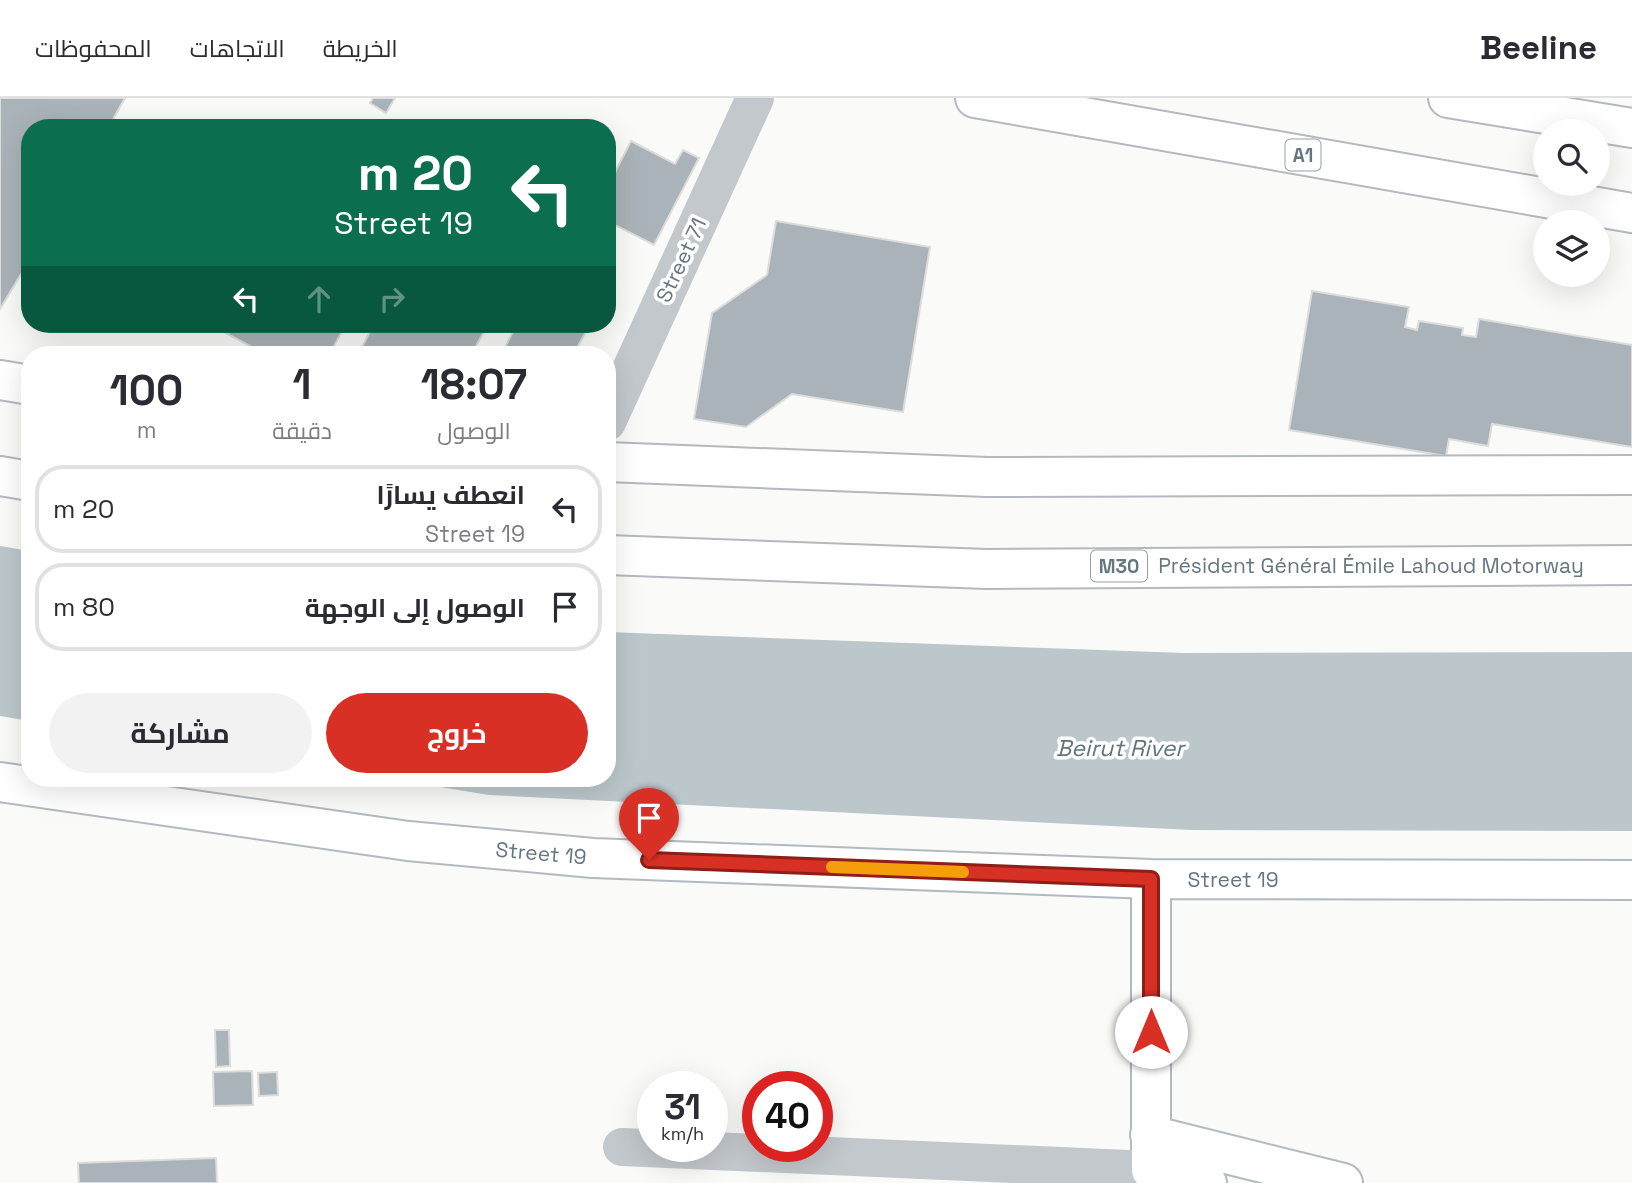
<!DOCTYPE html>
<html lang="ar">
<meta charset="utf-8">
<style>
body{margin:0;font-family:"Space Grotesk",Cairo,sans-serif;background:#f2f2f3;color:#2b2b33;direction:rtl;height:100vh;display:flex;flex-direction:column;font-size:26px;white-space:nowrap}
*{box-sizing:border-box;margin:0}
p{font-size:23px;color:#7c7c81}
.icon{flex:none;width:38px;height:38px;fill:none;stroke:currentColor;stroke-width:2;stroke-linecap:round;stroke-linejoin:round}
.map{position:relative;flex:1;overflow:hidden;direction:ltr}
.sheet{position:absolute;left:21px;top:248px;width:595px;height:441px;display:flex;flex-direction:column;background:#fff;border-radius:28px;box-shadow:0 7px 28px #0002;direction:rtl}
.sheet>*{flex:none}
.hud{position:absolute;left:21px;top:21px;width:595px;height:214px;border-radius:28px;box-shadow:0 7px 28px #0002;direction:rtl;background:#0b6e4f;color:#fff;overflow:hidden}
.tools{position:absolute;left:1533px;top:21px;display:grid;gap:14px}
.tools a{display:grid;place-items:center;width:77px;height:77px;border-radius:50%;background:#fff;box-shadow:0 7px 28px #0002;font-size:35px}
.speed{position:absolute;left:637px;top:973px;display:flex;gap:14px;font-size:35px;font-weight:700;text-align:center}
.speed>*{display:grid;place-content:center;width:91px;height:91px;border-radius:50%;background:#fff;box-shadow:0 7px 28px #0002;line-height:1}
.speed small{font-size:18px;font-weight:400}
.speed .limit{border:10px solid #d22;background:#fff;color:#111}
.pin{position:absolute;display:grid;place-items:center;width:60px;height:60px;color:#fff;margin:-72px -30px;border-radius:50% 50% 50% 0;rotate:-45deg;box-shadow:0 0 7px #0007}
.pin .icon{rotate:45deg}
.me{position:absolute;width:77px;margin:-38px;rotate:0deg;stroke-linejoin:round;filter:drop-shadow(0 0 5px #0008)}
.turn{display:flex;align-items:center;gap:24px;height:147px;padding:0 28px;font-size:32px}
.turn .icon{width:91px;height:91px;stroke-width:2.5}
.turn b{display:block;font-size:49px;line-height:60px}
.lanes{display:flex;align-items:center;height:66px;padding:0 28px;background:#0003;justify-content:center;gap:35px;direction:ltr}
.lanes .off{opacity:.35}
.eta{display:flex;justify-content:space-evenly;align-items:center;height:119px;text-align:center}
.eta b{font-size:42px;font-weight:700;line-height:49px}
.cta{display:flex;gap:14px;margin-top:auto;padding:14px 28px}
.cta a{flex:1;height:80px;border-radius:42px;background:#d93025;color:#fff;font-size:28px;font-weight:700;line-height:80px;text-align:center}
.cta a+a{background:#f2f2f3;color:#2b2b33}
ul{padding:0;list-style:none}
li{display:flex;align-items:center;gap:21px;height:88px;margin:0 14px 10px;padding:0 14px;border:4px solid #e1e1e2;border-radius:28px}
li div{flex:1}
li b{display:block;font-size:26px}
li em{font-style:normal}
header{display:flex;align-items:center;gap:42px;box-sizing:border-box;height:98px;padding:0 35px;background:#fff;border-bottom:2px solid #e1e1e2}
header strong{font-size:33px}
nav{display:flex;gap:38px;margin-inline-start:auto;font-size:24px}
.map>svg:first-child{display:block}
.water{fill:#bbc7cb}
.building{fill:#aab3b9;stroke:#dcdcda;stroke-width:2}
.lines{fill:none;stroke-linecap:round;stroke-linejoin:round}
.secondary-casing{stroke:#b3babf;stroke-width:42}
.highway-casing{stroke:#b4b9bd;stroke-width:42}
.street{stroke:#c3c8cc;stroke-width:38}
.secondary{stroke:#fff;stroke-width:38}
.highway{stroke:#fff;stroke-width:38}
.route-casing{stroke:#8d1f18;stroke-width:18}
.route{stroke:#d93025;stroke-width:12}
.slow{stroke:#f59e0b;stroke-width:12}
.labels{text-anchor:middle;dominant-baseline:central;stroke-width:7;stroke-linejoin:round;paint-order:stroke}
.shield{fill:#fff;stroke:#939fa8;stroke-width:2}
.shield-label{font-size:19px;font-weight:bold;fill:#657683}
.street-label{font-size:21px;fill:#657683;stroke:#fff}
.water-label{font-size:23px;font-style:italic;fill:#60757c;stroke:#fff}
</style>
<header>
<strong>Beeline</strong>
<nav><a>الخريطة</a><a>الاتجاهات</a><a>المحفوظات</a></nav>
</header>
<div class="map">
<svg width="1632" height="1085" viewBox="0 0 1632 1085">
<rect width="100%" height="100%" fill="#fafaf8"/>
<path class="water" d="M 0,448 L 30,453 L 30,623 L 0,618 Z
M 607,534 L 1184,555 L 1632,554 L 1632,733 L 1192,732 L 489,697 L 391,681 L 607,681 Z"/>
<path class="building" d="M 0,0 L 125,0 L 108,30 L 30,30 L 30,161 L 0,211 Z
M 373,0 L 395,0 L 386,15 L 370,5 Z
M 631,43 L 675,66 L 683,52 L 699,60 L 654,147 L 607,123 L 607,90 Z
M 776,123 L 930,149 L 903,314 L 792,296 L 746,329 L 694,321 L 712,215 L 767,177 Z
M 607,177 L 615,181 L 607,195 Z
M 1312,193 L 1409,209 L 1405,229 L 1417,232 L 1419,223 L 1463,230 L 1462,237 L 1476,239 L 1479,221 L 1632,247 L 1632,349 L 1492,326 L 1488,348 L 1449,341 L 1446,358 L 1289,332 Z
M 209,226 L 346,226 L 329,257 L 267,257 Z
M 374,226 L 488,226 L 471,257 L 358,257 Z
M 517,226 L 590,226 L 573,257 L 501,257 Z
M 215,932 L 229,932 L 230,968 L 216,969 Z
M 252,973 L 253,1007 L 214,1008 L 213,974 Z
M 277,974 L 278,997 L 259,998 L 258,975 Z
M 216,1060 L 217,1085 L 79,1085 L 78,1065 Z"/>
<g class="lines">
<g class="secondary-casing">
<path id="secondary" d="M 0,684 L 408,743 L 593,760 L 1151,781 L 1632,782
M 1151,781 L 1151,1072 L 1207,1085
M 1150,1037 L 1343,1085"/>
</g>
<g class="highway-casing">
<path id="highway" d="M 975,0 L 1632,115
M 1448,0 L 1632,30
M 0,282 L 30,287
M 607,364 L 987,379 L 1632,377
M 0,378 L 30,383
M 607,457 L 987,471 L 1632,467"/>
</g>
<path class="street" d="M 607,324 L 755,0
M 622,1049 L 1151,1072 L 1152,1085"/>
<use href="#secondary" class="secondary"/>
<use href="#highway" class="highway"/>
</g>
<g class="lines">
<g class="route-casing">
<path id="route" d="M 649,762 L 1151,781 L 1151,934"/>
</g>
<use href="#route" class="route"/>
<path class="slow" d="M 832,769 L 963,774"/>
</g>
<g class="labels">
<g class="shield">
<rect x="1285.5" y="41.5" width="35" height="31" rx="5"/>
<rect x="1091" y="452.5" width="56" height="31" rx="5"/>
</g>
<g class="shield-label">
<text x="1303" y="57">A1</text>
<text x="1119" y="468">M30</text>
</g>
<g class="street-label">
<text transform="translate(681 162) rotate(-65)">Street 71</text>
<text x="1371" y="467">Président Général Émile Lahoud Motorway</text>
<text transform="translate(541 755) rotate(5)">Street 19</text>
<text x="1233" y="781">Street 19</text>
</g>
<g class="water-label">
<text x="1120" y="650">Beirut River</text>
</g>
</g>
</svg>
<div class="tools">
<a><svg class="icon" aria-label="search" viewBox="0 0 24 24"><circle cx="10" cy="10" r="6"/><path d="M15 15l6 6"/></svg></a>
<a><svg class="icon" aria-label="layers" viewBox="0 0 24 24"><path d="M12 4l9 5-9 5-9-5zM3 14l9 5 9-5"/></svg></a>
</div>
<div class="speed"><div>31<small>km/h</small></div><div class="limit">40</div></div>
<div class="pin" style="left:649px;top:762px;background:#d93025"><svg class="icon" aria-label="arrive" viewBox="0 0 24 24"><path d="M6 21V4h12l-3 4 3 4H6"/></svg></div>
<svg class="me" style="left:1151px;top:934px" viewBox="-20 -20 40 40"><circle r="19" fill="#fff"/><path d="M0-13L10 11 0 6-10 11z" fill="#d93025"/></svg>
<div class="hud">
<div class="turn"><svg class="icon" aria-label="left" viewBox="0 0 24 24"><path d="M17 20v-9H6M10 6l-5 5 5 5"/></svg><div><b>20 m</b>Street 19</div></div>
<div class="lanes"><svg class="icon" aria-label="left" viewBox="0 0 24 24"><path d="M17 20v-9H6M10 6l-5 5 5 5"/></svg><svg class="icon off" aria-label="ahead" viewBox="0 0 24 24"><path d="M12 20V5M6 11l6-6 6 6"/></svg><svg class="icon off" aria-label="right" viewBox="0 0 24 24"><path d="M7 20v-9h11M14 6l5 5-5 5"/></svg></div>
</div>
<section class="sheet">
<div class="eta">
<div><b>18:07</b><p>الوصول</p></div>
<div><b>1</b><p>دقيقة</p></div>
<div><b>100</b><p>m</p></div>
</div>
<ul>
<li><svg class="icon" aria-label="left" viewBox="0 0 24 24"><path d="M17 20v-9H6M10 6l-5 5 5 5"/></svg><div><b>انعطف يسارًا</b><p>Street 19</p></div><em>20 m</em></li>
<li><svg class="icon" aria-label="arrive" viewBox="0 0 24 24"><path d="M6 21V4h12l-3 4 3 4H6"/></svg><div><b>الوصول إلى الوجهة</b></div><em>80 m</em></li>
</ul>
<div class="cta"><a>خروج</a><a>مشاركة</a></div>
</section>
</div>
